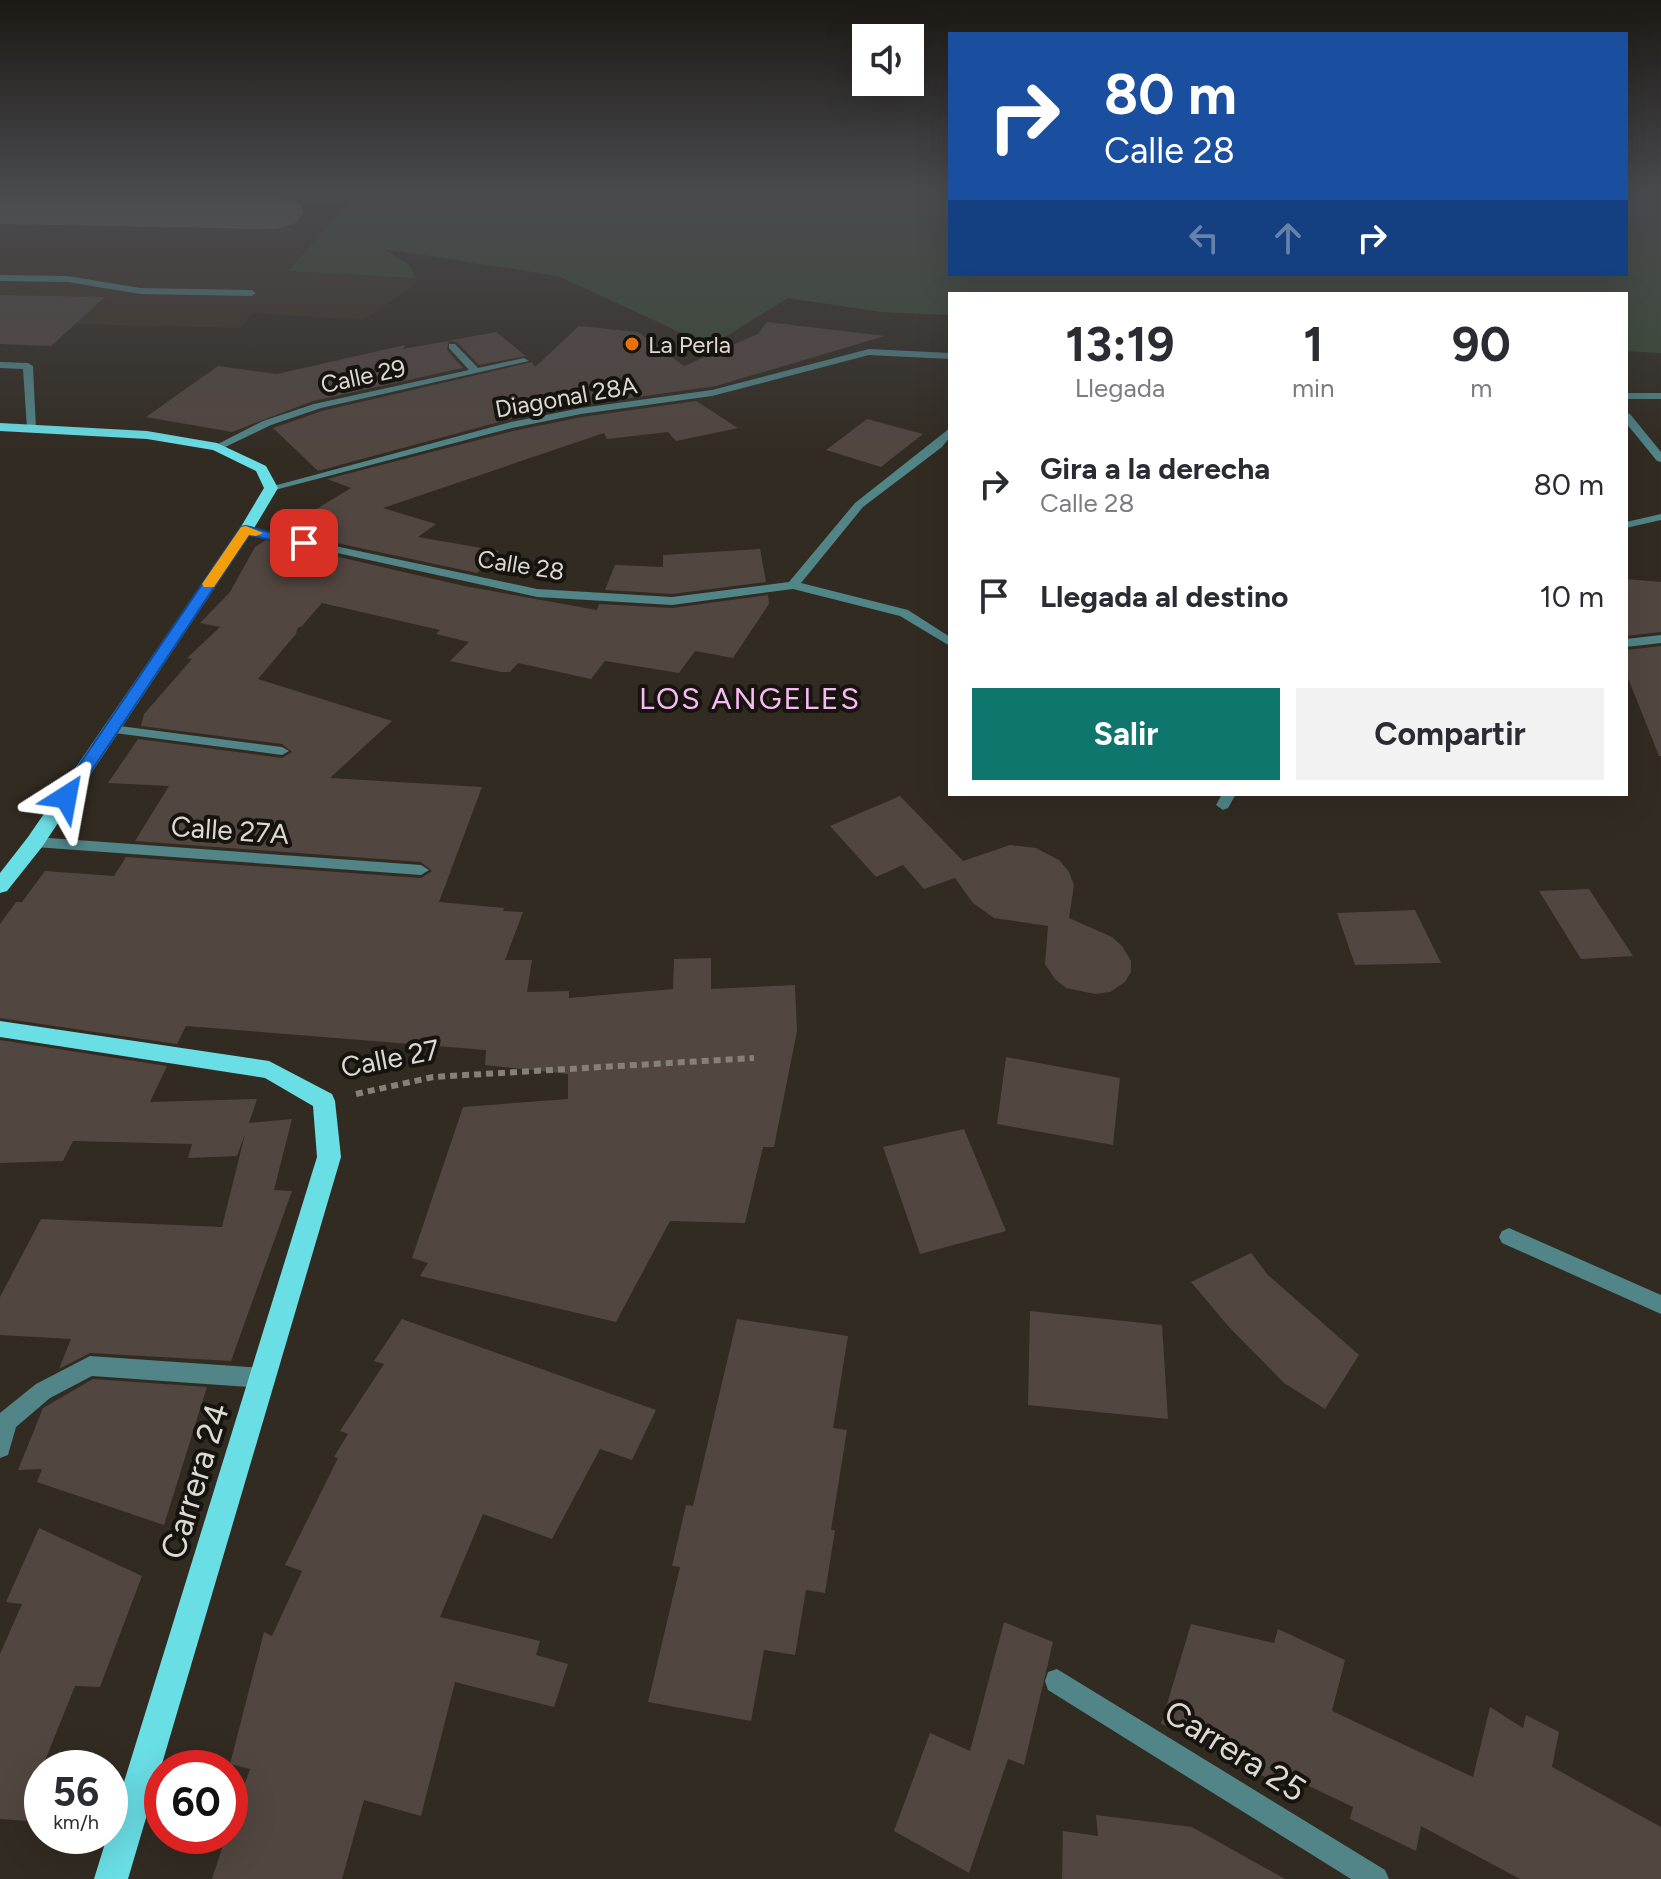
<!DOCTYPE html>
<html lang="es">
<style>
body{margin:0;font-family:Figtree,sans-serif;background:#f2f2f3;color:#2b2b33;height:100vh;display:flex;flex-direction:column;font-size:30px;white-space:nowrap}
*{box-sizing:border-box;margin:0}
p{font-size:26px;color:#7c7c81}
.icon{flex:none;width:44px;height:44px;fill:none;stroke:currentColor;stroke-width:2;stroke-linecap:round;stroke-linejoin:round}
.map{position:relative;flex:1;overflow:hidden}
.side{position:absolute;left:948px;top:292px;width:680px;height:504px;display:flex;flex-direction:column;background:#fff;border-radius:0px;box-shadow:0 8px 32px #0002}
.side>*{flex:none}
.guide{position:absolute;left:948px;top:32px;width:680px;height:244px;border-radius:0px;box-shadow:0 8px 32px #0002;background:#1a4fa0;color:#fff;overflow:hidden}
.buttons{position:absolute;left:852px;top:24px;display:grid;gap:16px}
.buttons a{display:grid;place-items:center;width:72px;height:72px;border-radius:0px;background:#fff;box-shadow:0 8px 32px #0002;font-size:40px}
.speed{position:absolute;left:24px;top:1750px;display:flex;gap:16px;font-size:40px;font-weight:700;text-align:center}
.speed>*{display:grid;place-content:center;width:104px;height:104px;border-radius:50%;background:#fff;box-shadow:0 8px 32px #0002;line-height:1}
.speed small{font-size:20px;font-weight:400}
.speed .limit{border:12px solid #d22;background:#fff;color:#111}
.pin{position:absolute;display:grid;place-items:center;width:68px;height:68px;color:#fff;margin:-34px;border-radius:16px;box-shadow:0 4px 12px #0006}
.me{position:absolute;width:88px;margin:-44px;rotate:34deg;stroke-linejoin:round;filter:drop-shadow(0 0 6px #0008)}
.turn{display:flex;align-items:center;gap:28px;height:168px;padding:0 24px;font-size:36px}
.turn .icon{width:104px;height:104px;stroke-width:2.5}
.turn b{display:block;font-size:56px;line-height:68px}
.lanes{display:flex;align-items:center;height:76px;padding:0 24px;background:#0003;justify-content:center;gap:40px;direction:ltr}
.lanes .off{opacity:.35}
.eta{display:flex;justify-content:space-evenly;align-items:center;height:136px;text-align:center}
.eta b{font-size:48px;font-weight:700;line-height:56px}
.cta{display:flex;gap:16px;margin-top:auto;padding:16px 24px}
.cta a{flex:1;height:92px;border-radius:0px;background:#0f766e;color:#fff;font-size:32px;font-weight:700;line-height:92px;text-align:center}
.cta a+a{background:#f2f2f3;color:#2b2b33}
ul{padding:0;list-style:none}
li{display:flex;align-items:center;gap:24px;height:112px;padding:0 24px}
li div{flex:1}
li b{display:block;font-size:30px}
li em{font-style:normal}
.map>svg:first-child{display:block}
.built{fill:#3e3224}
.green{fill:#3b4a33}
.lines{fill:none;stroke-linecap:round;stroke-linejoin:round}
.taxiway{fill:#726c64;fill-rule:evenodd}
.building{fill:#524640}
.path{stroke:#868079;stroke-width:6;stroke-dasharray:7 5;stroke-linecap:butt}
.lane{fill:#518588;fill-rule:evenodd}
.street{fill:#518588;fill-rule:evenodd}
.primary{fill:#6adee5;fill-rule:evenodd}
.route{fill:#1a73e8;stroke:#114b97;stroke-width:2}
.slow{fill:#f59e0b}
.food-dot{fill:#e8710a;stroke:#171410;stroke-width:3}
.labels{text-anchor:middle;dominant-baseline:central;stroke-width:8;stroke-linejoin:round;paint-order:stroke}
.far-poi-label{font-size:24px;fill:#ddd8d2;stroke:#171410;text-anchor:start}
.far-street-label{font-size:24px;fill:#ddd8d2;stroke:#171410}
.street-label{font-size:28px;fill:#ddd8d2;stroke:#171410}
.neighbourhood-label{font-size:30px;letter-spacing:2px;fill:#f8baf2;stroke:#171410}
.near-street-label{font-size:34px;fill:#ddd8d2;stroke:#171410}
</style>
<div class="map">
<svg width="1661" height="1879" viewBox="0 0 1661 1879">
<rect width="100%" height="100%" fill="#322b22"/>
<path class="built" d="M 0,192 L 950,192 L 950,274 L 1626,274 L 1626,192 L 1661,192 L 1661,353 L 1626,351 L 1626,294 L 950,294 L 950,315 L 881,312 L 788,298 L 710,346 L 558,276 L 384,249 L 409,265 L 416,278 L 415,284 L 364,320 L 252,313 L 241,328 L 75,324 L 51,346 L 0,344 Z"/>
<path class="green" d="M 245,192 L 950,192 L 950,274 L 1626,274 L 1626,192 L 1661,192 L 1661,353 L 1626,351 L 1626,294 L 950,294 L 950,315 L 881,312 L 788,298 L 710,346 L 558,276 L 384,249 L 409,265 L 416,278 L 288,271 L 355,195 Z"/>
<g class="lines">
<path class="taxiway" d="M 0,192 L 275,193 L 296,199 L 304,211 L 296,223 L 275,229 L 0,224 Z"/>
</g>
<path class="building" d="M 0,295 L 105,297 L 51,346 L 0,344 Z
M 767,322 L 885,336 L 716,386 L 581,405 L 510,419 L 318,471 L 273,428 L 322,411 L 532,362 L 535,367 L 579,326 L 638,332 L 684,366 L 758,334 Z
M 496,332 L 526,356 L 479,365 L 457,342 L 449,341 L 447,350 L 463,368 L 313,401 L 232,432 L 146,417 L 218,366 L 277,374 L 405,345 L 403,349 Z
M 696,401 L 738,428 L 676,441 L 668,432 L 607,439 L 604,433 L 383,508 L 436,524 L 418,537 L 499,551 L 477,573 L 280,531 L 351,488 L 327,479 L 513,431 L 582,417 Z
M 867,419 L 923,434 L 881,467 L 826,450 Z
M 266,540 L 464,586 L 597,610 L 599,604 L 672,608 L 768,595 L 769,604 L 733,658 L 695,651 L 679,673 L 605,661 L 591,679 L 518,663 L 510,672 L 501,672 L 450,661 L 469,642 L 436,634 L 440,630 L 322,603 L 301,627 L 298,627 L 296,634 L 258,679 L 392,721 L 330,778 L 482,787 L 439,902 L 504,908 L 503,911 L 523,912 L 505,960 L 532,960 L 527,992 L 569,991 L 569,998 L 673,989 L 674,959 L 711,958 L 711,989 L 795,985 L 797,1031 L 774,1147 L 763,1147 L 745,1223 L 670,1221 L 616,1322 L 420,1276 L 428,1263 L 412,1258 L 463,1107 L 568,1099 L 568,1074 L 485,1065 L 486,1050 L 186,1026 L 177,1044 L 0,1018 L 0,924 L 16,902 L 22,902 L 45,871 L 114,876 L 126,857 L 421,878 L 432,871 L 421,862 L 135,841 L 169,786 L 108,783 L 138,739 L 282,758 L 292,752 L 282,744 L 141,726 L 144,714 L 192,659 L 187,658 L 220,627 L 200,623 L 230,592 L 255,547 Z
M 760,549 L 766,582 L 672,594 L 605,590 L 615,565 L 663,567 L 663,555 Z
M 1626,579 L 1661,582 L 1661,632 L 1626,636 Z
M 1661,646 L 1661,756 L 1659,756 L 1626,673 L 1626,650 Z
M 900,796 L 963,861 L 1010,845 L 1036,848 L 1059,860 L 1069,872 L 1074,885 L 1069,918 L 1112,937 L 1122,946 L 1131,961 L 1131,972 L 1125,982 L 1110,992 L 1095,994 L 1066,988 L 1055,979 L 1045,964 L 1048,926 L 994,918 L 973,903 L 955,878 L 924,889 L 903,865 L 876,877 L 830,826 Z
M 1589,889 L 1633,956 L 1581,959 L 1539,891 Z
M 1415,910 L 1441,963 L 1355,965 L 1337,913 Z
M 0,1040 L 167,1066 L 150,1102 L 257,1099 L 249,1123 L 292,1119 L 274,1190 L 292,1191 L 231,1361 L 90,1353 L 59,1369 L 71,1339 L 0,1335 L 0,1297 L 41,1219 L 222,1227 L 245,1134 L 237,1156 L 188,1158 L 192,1144 L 73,1141 L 63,1161 L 0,1163 Z
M 1006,1057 L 1120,1078 L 1113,1145 L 997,1124 Z
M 964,1129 L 1006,1231 L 920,1254 L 883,1147 Z
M 1251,1253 L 1268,1275 L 1359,1355 L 1325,1409 L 1284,1383 L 1229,1327 L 1191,1282 Z
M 1030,1311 L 1162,1325 L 1168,1419 L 1028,1405 Z
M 402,1319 L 656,1410 L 632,1460 L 600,1449 L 552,1539 L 483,1514 L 440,1617 L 540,1641 L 536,1655 L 568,1664 L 554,1707 L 455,1682 L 421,1816 L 364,1800 L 342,1879 L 212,1879 L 226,1836 L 230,1836 L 230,1826 L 250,1769 L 230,1764 L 264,1632 L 272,1636 L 302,1571 L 285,1565 L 338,1458 L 334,1457 L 348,1434 L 340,1431 L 384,1364 L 374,1361 Z
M 737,1319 L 848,1336 L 833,1428 L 847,1430 L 831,1530 L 835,1530 L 825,1593 L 806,1590 L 795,1655 L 764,1650 L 751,1721 L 648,1702 L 680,1567 L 672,1566 L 686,1505 L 693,1506 Z
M 93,1379 L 207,1387 L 164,1525 L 37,1482 L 42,1469 L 18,1470 L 43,1408 Z
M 39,1528 L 142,1576 L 100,1687 L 75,1686 L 42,1768 L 42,1822 L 0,1819 L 0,1654 L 22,1604 L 6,1602 Z
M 1004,1622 L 1053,1642 L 1024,1765 L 1008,1759 L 969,1873 L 894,1831 L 930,1733 L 970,1751 Z
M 1191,1624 L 1274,1643 L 1278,1629 L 1345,1660 L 1332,1711 L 1473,1777 L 1490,1707 L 1523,1728 L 1526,1715 L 1559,1732 L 1552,1767 L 1661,1827 L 1661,1879 L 1520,1879 L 1421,1826 L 1416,1851 L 1350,1819 L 1353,1807 L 1275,1770 L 1273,1781 L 1239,1764 L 1243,1749 L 1161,1724 Z
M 1096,1815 L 1192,1827 L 1285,1879 L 1062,1879 L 1063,1831 L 1098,1836 Z"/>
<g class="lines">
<path class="path" d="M 356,1094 L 433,1077 L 754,1058"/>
<path class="lane" d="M 0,275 L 68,276 L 140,288 L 252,290 L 256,293 L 252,296 L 140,294 L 68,282 L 0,281 Z
M 0,362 L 28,363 L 33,366 L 36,430 L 27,428 L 23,369 L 0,368 Z
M 1509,1228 L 1661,1295 L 1661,1314 L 1502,1243 L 1499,1237 L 1502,1231 Z"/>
<path class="street" d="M 449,344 L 455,344 L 478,368 L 524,358 L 529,361 L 321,408 L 271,425 L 221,449 L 212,447 L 263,421 L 314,404 L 469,370 L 449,348 Z
M 869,349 L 950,353 L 950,359 L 869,355 L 712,396 L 581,414 L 512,428 L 271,491 L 266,488 L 511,422 L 581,408 L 712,390 Z
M 1626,393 L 1661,393 L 1661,399 L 1626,399 Z
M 1626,413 L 1630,414 L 1661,452 L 1661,462 L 1657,461 L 1626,423 Z
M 950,428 L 950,437 L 942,447 L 863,507 L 801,583 L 908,610 L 950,637 L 950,646 L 900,616 L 793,589 L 672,605 L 537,597 L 246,533 L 240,530 L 246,527 L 537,589 L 672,597 L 789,582 L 855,503 Z
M 1661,514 L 1661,520 L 1626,528 L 1626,522 Z
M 1661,635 L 1661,643 L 1626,647 L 1626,639 Z
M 112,725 L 282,747 L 289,751 L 282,755 L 107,732 L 105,729 Z
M 1222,794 L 1236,794 L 1228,808 L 1223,810 L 1216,805 Z
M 35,837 L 421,865 L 429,870 L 421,875 L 35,847 L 28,842 Z
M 90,1356 L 264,1368 L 271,1371 L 275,1378 L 271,1385 L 264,1388 L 92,1376 L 50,1398 L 16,1427 L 8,1455 L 0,1458 L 0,1413 L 36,1384 Z
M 1057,1669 L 1385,1870 L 1389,1879 L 1351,1879 L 1048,1690 L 1045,1681 L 1048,1672 Z"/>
<path class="primary" d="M 0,423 L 147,431 L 217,443 L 266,466 L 278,488 L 253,530 L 42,847 L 7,891 L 0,893 L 0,873 L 28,837 L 239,530 L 264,488 L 256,471 L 213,450 L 147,439 L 0,431 Z
M 0,1021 L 269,1061 L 332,1094 L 335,1101 L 341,1157 L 128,1879 L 94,1879 L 317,1157 L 313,1106 L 265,1078 L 0,1037 Z"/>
</g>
<linearGradient id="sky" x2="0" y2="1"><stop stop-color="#1c1813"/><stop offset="0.42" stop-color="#494a4f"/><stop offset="1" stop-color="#494a4f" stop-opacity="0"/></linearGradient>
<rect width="1661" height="455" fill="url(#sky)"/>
<path class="route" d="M 246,526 L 311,543 L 304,547 L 249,535 L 72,800 L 60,800 L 60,793 L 241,527 Z"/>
<path class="slow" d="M 246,526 L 263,533 L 256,536 L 249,535 L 214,587 L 204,587 L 202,584 L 241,527 Z"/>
<circle class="food-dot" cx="632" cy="344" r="8"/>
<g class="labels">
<g class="far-poi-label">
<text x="648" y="344">La Perla</text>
</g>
<g class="far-street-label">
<text transform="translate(363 376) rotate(-12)">Calle 29</text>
<text transform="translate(566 397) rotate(-10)">Diagonal 28A</text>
<text transform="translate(521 565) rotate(9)">Calle 28</text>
</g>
<g class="street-label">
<text transform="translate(230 830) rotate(4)">Calle 27A</text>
<text transform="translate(390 1058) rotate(-11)">Calle 27</text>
</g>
<g class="neighbourhood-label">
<text x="750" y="698">LOS ANGELES</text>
</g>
<g class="near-street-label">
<text transform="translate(195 1481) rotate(-73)">Carrera 24</text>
<text transform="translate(1235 1751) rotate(32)">Carrera 25</text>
</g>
</g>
</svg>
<div class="buttons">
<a><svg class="icon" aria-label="sound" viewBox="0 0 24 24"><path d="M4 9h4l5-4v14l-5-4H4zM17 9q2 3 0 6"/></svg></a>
</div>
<div class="speed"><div>56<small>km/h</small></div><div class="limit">60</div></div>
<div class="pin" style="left:304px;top:543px;background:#d93025"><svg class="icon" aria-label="arrive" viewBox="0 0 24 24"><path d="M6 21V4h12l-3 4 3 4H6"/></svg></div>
<svg class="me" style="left:66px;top:797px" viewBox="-20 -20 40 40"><path d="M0-17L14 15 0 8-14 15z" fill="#1a73e8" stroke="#fff" stroke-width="4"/></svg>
<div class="guide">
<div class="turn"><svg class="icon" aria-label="right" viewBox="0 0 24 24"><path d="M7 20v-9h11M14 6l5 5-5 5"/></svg><div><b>80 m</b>Calle 28</div></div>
<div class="lanes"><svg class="icon off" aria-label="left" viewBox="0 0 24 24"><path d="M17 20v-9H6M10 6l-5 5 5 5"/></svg><svg class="icon off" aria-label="ahead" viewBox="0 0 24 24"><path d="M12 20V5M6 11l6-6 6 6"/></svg><svg class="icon" aria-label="right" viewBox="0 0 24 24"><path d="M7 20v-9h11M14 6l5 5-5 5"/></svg></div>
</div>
<section class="side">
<div class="eta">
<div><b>13:19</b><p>Llegada</p></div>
<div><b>1</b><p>min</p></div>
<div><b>90</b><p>m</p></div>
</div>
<ul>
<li><svg class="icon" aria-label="right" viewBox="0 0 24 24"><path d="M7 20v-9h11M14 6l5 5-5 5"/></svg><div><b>Gira a la derecha</b><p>Calle 28</p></div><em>80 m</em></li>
<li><svg class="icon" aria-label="arrive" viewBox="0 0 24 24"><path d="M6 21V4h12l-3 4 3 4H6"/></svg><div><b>Llegada al destino</b></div><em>10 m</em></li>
</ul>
<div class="cta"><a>Salir</a><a>Compartir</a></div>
</section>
</div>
